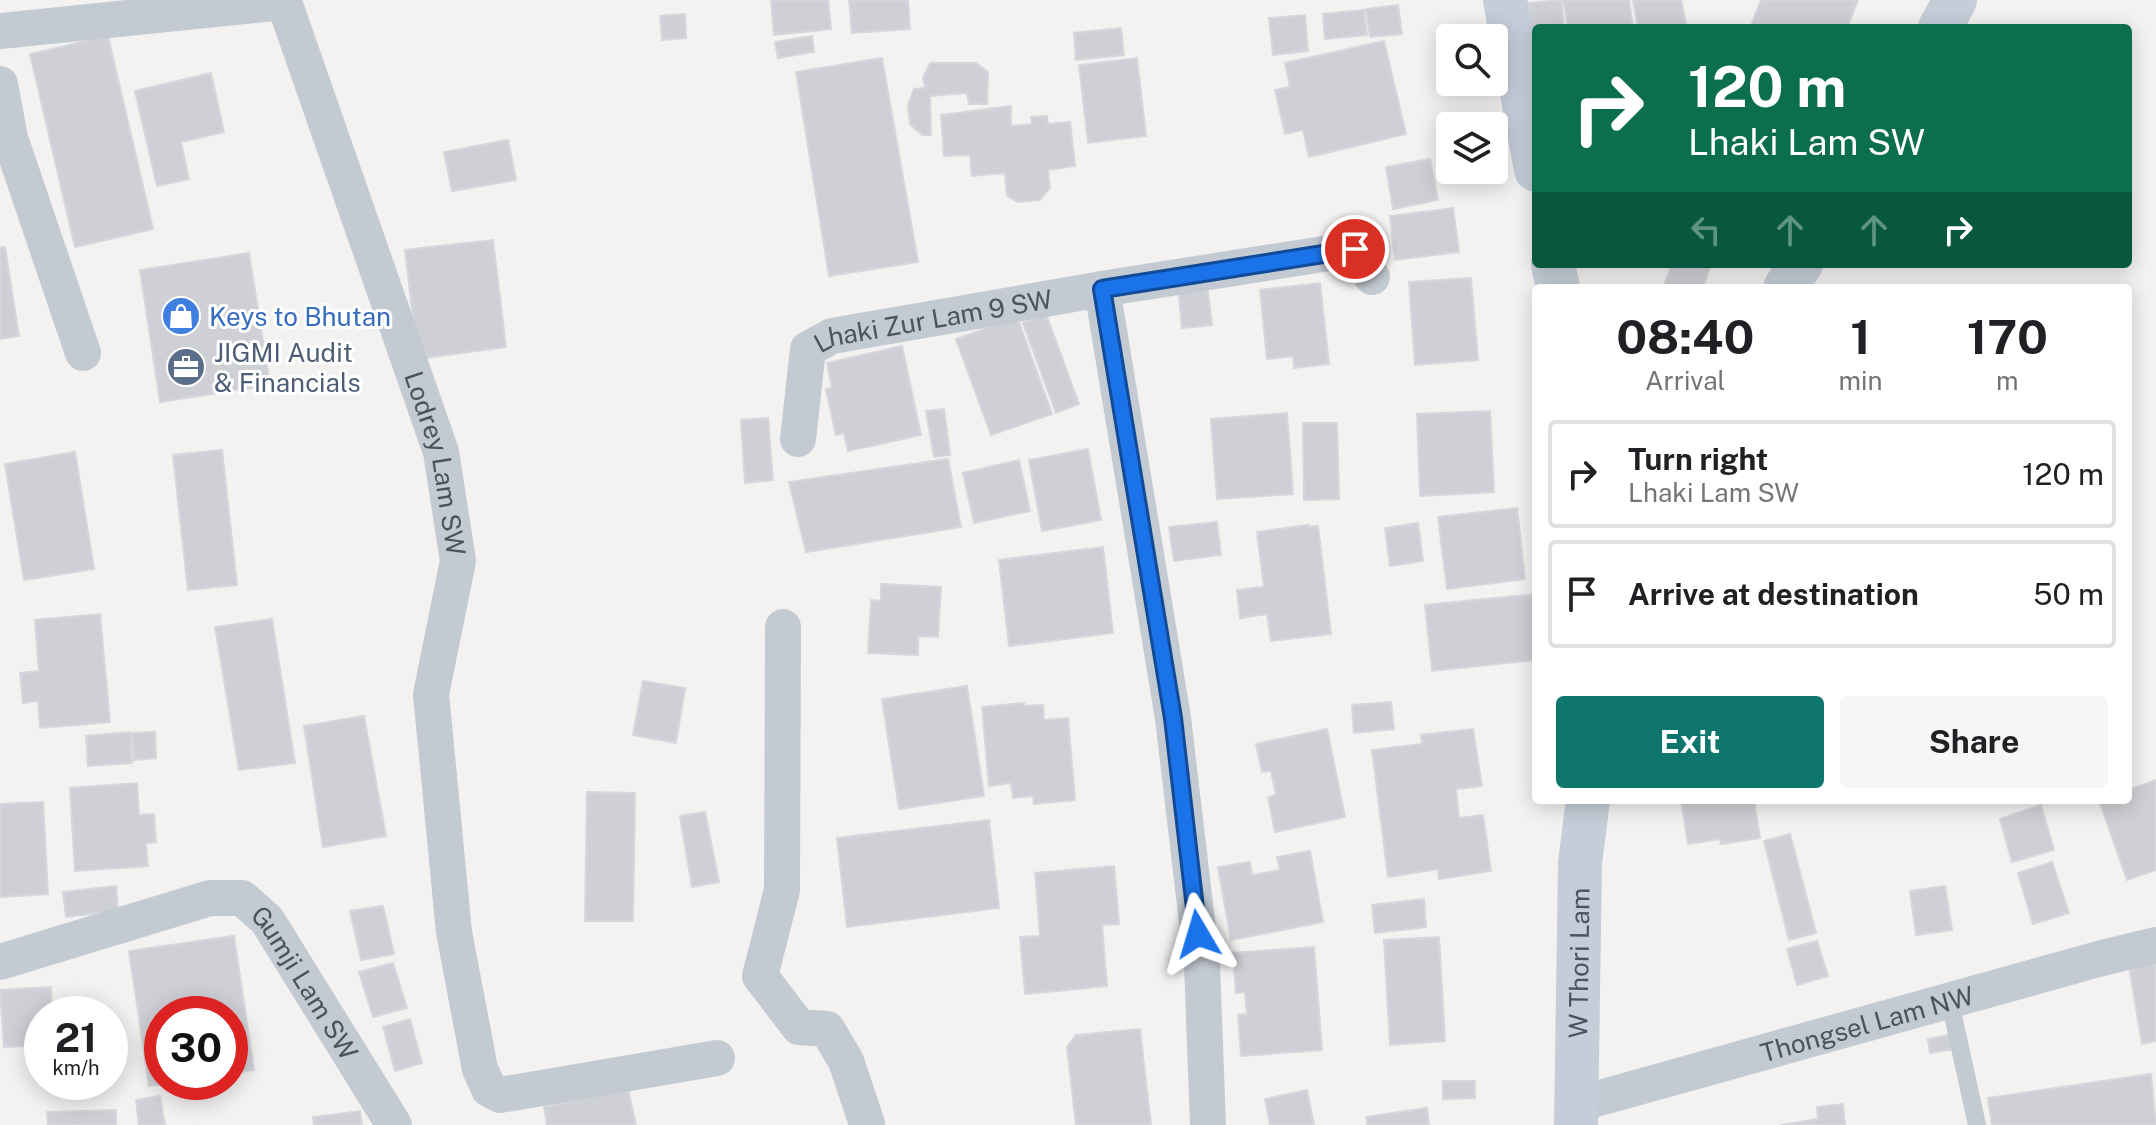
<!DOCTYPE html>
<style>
body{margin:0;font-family:"Public Sans",sans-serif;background:#f6f6f6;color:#202124;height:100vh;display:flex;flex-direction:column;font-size:30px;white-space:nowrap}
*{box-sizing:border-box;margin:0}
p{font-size:26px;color:#757577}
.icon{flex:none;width:44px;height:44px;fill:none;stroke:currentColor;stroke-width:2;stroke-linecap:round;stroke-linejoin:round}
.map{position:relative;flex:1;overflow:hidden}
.drawer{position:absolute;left:1532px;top:284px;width:600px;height:520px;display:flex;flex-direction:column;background:#fff;border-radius:8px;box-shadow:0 4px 20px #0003}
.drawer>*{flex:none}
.hud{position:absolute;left:1532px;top:24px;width:600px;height:244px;border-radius:8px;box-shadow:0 4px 20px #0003;background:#0b6e4f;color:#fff;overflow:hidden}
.fabs{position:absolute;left:1436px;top:24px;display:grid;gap:16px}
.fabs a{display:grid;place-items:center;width:72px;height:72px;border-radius:8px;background:#fff;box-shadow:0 4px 20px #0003;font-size:40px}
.speed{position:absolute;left:24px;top:996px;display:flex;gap:16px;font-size:40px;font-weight:700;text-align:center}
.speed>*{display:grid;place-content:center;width:104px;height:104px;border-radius:50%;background:#fff;box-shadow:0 4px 20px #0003;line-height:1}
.speed small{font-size:20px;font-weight:400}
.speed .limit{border:12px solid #d22;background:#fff;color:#111}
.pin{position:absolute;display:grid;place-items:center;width:68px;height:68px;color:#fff;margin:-34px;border:4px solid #fff;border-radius:50%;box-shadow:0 2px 8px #0007}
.me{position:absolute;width:88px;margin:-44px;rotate:353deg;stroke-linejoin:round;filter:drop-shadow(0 0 6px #0008)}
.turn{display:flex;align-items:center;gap:28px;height:168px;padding:0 24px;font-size:36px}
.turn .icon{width:104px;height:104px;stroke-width:2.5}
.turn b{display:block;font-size:56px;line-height:68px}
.lanes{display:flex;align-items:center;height:76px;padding:0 24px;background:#0003;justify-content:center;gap:40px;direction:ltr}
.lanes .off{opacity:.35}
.eta{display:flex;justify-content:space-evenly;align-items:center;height:136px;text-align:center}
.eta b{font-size:48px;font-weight:700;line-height:56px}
.primary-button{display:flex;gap:16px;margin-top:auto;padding:16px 24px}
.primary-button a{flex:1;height:92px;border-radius:8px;background:#0f766e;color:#fff;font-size:32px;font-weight:700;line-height:92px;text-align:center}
.primary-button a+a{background:#f6f6f6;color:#202124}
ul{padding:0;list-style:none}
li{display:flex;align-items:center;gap:24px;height:108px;margin:0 16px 12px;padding:0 8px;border:4px solid #e0e0e0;border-radius:8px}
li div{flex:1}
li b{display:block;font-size:30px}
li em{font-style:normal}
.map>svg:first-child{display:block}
.building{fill:#cfd0d5;stroke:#d6d7dc;stroke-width:2}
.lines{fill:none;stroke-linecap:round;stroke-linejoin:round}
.service{stroke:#c3cad2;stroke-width:18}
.minor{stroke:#c3cad2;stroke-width:36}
.secondary{stroke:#c5cdd8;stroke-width:44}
.route-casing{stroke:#114b97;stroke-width:20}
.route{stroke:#1a73e8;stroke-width:14}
.labels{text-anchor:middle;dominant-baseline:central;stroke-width:6;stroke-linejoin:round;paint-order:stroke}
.shop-label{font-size:26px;fill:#366cbe;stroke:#fff;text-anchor:start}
.street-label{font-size:26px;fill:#4a535e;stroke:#fff}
.service-label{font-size:26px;fill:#4e5e75;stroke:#fff;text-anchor:start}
</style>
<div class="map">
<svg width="2156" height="1125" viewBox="0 0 2156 1125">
<rect width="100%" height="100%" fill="#f3f2f1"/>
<path class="building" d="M 771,0 L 828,0 L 831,29 L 774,35 Z
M 849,0 L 908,0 L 910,29 L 852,33 Z
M 1561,0 L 1564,26 L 1531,29 L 1528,3 Z
M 1563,0 L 1629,0 L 1633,28 L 1568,28 Z
M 1633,0 L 1681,0 L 1687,28 L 1638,28 Z
M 1761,0 L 1858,0 L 1847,28 L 1750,28 Z
M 1398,5 L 1402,34 L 1370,37 L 1366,9 Z
M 1364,10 L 1367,35 L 1325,39 L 1323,14 Z
M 685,14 L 686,38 L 662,40 L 660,16 Z
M 1305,15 L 1308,51 L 1273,55 L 1269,18 Z
M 1121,28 L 1124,55 L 1076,60 L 1074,33 Z
M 108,36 L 153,229 L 75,247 L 30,54 Z
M 812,36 L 814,52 L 778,58 L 775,42 Z
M 1384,41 L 1406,134 L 1309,157 L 1303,130 L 1285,134 L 1275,90 L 1290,87 L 1285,63 Z
M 882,58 L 918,262 L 829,276 L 796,72 Z
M 1137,58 L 1146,136 L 1088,143 L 1079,65 Z
M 930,63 L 976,63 L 988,72 L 987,104 L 969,104 L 967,93 L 930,96 L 931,135 L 922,135 L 910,124 L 908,105 L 914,89 L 925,88 L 923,78 Z
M 211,73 L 224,132 L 181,142 L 189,179 L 157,186 L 135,91 Z
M 1011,106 L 1011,126 L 1032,124 L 1031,117 L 1047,116 L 1048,124 L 1070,122 L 1075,166 L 1048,170 L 1050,188 L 1040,200 L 1018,202 L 1007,196 L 1005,173 L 972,176 L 970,155 L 944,156 L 941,115 Z
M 508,140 L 516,180 L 452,191 L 444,152 Z
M 1430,159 L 1438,200 L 1393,209 L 1386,167 Z
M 1453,208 L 1459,252 L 1395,260 L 1390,216 Z
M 493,240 L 506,347 L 418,359 L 405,250 Z
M 5,247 L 19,336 L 0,339 L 0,248 Z
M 249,253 L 270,385 L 160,402 L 140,270 Z
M 1672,264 L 1711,264 L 1703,288 L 1663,288 Z
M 1471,278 L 1478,360 L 1415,365 L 1409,282 Z
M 1320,283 L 1329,364 L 1294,368 L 1293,356 L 1267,359 L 1260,290 Z
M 1207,284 L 1212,325 L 1182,328 L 1178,287 Z
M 1046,314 L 1079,404 L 1056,413 L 1023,323 Z
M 1017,317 L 1052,414 L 991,435 L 956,339 Z
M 902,346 L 921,435 L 848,451 L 844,433 L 836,435 L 826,389 L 832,388 L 827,363 Z
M 944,409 L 950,455 L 934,457 L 926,411 Z
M 1490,411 L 1494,492 L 1420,496 L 1417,414 Z
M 1287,413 L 1293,494 L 1217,499 L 1211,419 Z
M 768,418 L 773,480 L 745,483 L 741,420 Z
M 1303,423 L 1337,423 L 1339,499 L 1304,500 Z
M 1088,449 L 1101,520 L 1042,531 L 1029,460 Z
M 222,450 L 237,585 L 188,590 L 173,455 Z
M 75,452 L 94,569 L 24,580 L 5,464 Z
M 948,459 L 961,527 L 806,552 L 789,482 Z
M 1019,460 L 1030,511 L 974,523 L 963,473 Z
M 1517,508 L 1525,579 L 1447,589 L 1438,517 Z
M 1217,522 L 1221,555 L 1174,561 L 1169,527 Z
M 1418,523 L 1423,561 L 1390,566 L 1385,528 Z
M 1309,525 L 1309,527 L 1318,526 L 1331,634 L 1271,641 L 1267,614 L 1240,618 L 1237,590 L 1264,587 L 1257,532 Z
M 1103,547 L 1113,633 L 1009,646 L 999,560 Z
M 881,584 L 941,587 L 938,637 L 918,636 L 918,655 L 868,653 L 871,600 L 881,601 Z
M 1536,594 L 1536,660 L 1432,671 L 1425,605 Z
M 100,614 L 110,722 L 40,728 L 38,701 L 23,703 L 20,673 L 39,671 L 35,620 Z
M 272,619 L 295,763 L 239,770 L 215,627 Z
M 643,681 L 685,688 L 676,743 L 633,735 Z
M 967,686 L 984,796 L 899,809 L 882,699 Z
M 1391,702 L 1394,729 L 1354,733 L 1352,705 Z
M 1024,703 L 1025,706 L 1043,705 L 1044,720 L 1068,718 L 1075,800 L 1034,804 L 1033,796 L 1013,798 L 1011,783 L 989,786 L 982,707 Z
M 364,716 L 386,836 L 323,847 L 304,726 Z
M 1327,729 L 1345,817 L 1275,832 L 1268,797 L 1276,795 L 1271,771 L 1262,772 L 1256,744 Z
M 1473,729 L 1482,786 L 1456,789 L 1459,818 L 1483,815 L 1491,871 L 1439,879 L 1438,869 L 1388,877 L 1372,750 L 1422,744 L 1421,735 Z
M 130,732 L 132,763 L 88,766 L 86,736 Z
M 155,732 L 156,758 L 134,760 L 132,733 Z
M 2156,780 L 2156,870 L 2127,880 L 2099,800 L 2128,800 L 2128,790 Z
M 137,783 L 139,815 L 154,814 L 156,842 L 146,843 L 148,866 L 75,871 L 70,788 Z
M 587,792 L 635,793 L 633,921 L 585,921 Z
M 1681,800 L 1754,800 L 1760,838 L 1721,844 L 1720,839 L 1688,844 Z
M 43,802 L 48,894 L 0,897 L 0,804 Z
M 2041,805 L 2054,850 L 2012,862 L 2000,819 Z
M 705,812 L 719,882 L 692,887 L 680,816 Z
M 989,820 L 999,908 L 847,927 L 837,838 Z
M 1790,834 L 1816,933 L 1789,940 L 1764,841 Z
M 1310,851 L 1323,922 L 1231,940 L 1218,867 L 1250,862 L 1252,875 L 1280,870 L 1277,857 Z
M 2052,862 L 2069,913 L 2033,924 L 2018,873 Z
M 1114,866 L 1119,924 L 1102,925 L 1107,986 L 1025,994 L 1020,937 L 1040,936 L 1035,873 Z
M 116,886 L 118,911 L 66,917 L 63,892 Z
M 1945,886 L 1952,930 L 1916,935 L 1910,891 Z
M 1424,899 L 1426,927 L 1375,933 L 1372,905 Z
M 383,906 L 394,954 L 361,960 L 350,911 Z
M 234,936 L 254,1070 L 230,1074 L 230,1014 L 162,1014 L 162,1082 L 176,1082 L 149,1086 L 129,951 Z
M 1439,937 L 1445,1041 L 1390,1045 L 1384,940 Z
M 1817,941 L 1828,976 L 1797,985 L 1787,949 Z
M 1314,947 L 1322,1050 L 1241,1056 L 1238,1015 L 1247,1014 L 1245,992 L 1236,993 L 1233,953 Z
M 2156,962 L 2156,1041 L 2142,1044 L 2129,966 Z
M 393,963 L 407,1008 L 373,1017 L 359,972 Z
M 51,987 L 52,1014 L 42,1014 L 42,1045 L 4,1047 L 0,990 Z
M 410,1019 L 422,1063 L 395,1071 L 383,1027 Z
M 1140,1029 L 1151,1125 L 1076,1125 L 1067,1047 L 1076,1035 Z
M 1953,1034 L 1956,1049 L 1930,1053 L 1928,1039 Z
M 2151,1074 L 2156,1125 L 1992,1125 L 1988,1098 Z
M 1443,1081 L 1475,1081 L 1475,1098 L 1443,1099 Z
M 628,1089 L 636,1125 L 547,1125 L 544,1107 Z
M 1307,1090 L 1314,1125 L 1270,1125 L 1265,1099 Z
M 160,1096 L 165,1125 L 139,1125 L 136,1100 Z
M 1843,1104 L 1845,1125 L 1781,1125 L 1818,1119 L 1817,1107 Z
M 1427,1108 L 1429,1125 L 1367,1125 L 1366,1117 Z
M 116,1110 L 116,1125 L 48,1125 L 47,1112 Z
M 360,1111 L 362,1125 L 314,1125 L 313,1117 Z"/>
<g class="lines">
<path class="service" d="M 1950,1002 L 1977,1125"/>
<g class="minor">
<path id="s1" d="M 0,31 L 284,2 L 441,452 L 458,561 L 431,694 L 454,932 L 480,1069 L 489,1089 L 500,1095 L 717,1058"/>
<path d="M 0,84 L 10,138 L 83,353"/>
<path d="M 1102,289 L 1173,718 L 1202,964 L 1208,1125"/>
<path id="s2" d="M 798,439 L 808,349 L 832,336 L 1114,287 L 1355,249 L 1372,277"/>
<path d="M 783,627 L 782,890 L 760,976 L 799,1027 L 827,1029 L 846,1061 L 867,1124"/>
<path id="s3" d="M 0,962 L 210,898 L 242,898 L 267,920 L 394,1125"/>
<path id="s4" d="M 1578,1104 L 2102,958 L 2156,945"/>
</g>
<g class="secondary">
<path d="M 1505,0 L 1536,170"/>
<path d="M 1940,28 L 1955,0"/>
<path d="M 1553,264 L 1558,288"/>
<path d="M 1785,288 L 1801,264"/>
<path id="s5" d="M 1576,1125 L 1580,863 L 1588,800"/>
</g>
</g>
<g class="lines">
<g class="route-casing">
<path id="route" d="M 1198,934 L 1173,718 L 1102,289 L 1355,249"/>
</g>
<use href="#route" class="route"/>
</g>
<defs>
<g id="shop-disc" transform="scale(2)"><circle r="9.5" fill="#3f7fe0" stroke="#fff"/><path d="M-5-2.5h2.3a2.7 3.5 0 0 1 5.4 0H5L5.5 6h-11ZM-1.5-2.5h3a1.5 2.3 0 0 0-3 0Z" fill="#fff"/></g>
<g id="office-disc" transform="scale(2)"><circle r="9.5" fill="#5c6f8a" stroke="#fff"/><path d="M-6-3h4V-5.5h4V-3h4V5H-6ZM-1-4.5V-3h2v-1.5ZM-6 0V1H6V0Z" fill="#fff"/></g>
</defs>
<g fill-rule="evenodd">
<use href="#shop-disc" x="181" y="316"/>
<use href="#office-disc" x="186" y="367"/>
</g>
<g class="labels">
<g class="shop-label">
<text x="209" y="316">Keys to Bhutan</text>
</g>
<g class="street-label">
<text stroke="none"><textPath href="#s2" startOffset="220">Lhaki Zur Lam 9 SW</textPath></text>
<text stroke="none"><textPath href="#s1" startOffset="772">Lodrey Lam SW</textPath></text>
<text stroke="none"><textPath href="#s5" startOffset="162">W Thori Lam</textPath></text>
<text stroke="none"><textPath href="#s3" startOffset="358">Gumji Lam SW</textPath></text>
<text stroke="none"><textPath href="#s4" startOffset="300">Thongsel Lam NW</textPath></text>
</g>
<g class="service-label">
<text x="214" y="352">JIGMI Audit<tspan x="214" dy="30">&amp; Financials</tspan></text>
</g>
</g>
</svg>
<div class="fabs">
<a><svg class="icon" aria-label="search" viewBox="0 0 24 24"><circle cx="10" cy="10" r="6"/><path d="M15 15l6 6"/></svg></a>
<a><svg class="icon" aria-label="layers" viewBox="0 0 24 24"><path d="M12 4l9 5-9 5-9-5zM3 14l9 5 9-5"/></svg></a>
</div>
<div class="speed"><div>21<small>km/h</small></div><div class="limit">30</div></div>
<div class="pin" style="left:1355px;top:249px;background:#d93025"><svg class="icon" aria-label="arrive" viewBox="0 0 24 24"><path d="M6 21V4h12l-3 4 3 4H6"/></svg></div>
<svg class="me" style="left:1198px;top:934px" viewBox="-20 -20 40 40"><path d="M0-17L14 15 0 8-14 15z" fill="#1a73e8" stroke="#fff" stroke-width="4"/></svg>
<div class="hud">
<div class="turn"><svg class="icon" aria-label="right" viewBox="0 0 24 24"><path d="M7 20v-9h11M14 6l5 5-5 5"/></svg><div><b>120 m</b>Lhaki Lam SW</div></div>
<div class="lanes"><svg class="icon off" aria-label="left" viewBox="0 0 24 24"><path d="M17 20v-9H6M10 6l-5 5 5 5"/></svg><svg class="icon off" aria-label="ahead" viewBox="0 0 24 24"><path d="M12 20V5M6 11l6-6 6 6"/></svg><svg class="icon off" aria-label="ahead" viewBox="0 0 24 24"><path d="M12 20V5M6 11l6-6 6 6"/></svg><svg class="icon" aria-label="right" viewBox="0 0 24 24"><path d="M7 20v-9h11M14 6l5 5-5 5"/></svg></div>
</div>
<section class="drawer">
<div class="eta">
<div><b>08:40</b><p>Arrival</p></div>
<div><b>1</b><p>min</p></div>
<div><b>170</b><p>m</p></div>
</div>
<ul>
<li><svg class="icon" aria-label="right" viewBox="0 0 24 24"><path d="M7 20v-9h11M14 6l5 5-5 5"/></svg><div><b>Turn right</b><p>Lhaki Lam SW</p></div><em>120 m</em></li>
<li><svg class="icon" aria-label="arrive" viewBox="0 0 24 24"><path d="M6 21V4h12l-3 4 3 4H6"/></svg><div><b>Arrive at destination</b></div><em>50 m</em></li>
</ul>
<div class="primary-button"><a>Exit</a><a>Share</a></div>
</section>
</div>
